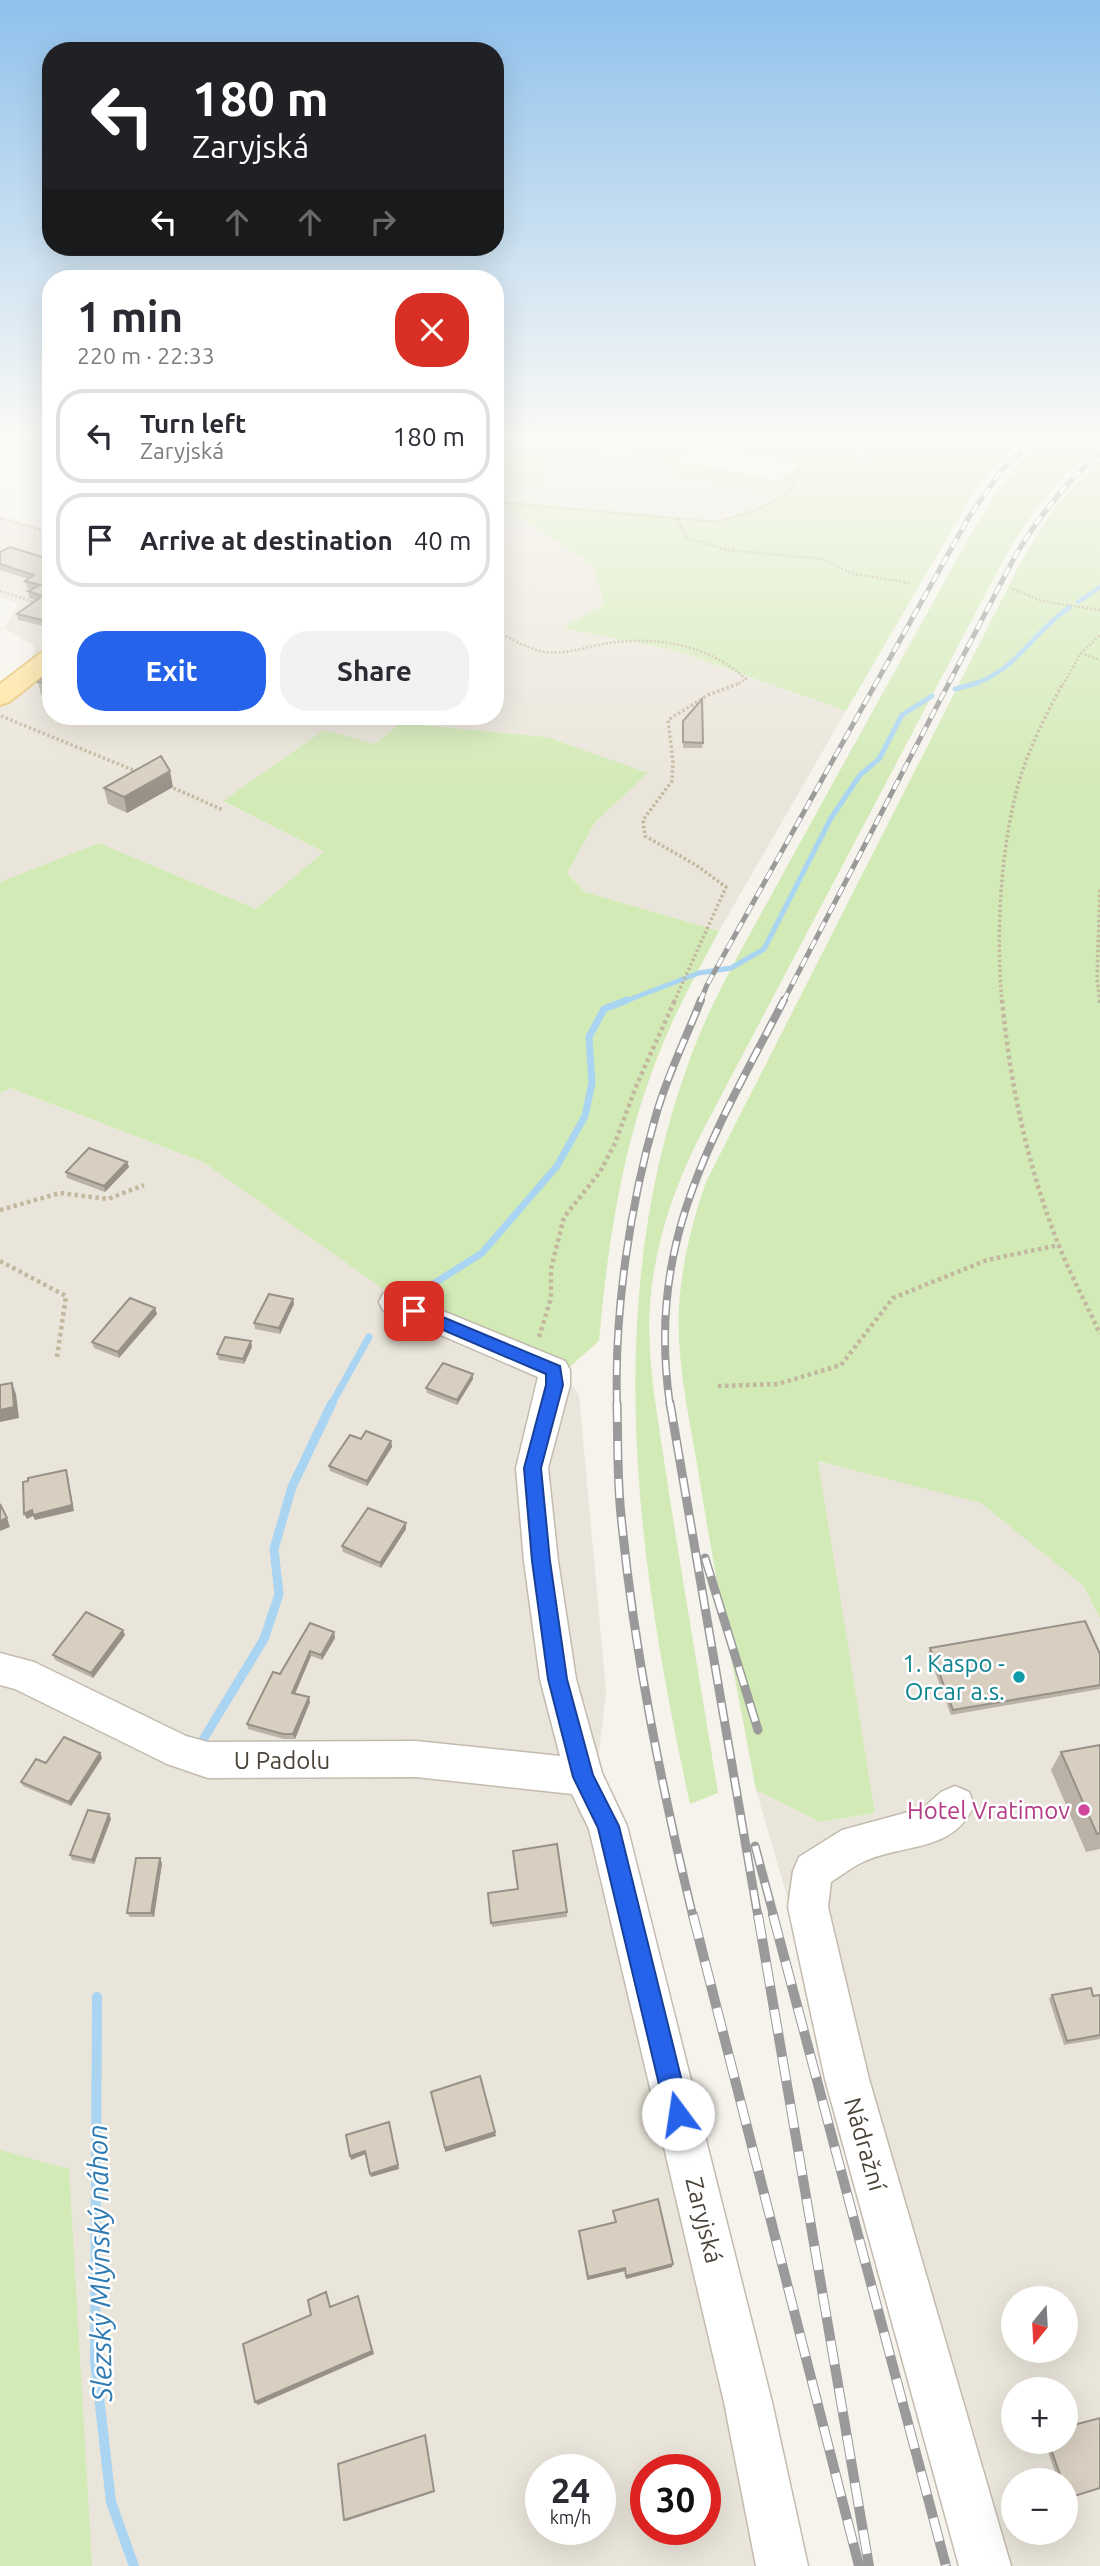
<!DOCTYPE html>
<meta charset="utf-8">
<style>
body{margin:0;font-family:Ubuntu,sans-serif;background:#f2f2f3;color:#2b2b33;height:100vh;display:flex;flex-direction:column;font-size:26px;white-space:nowrap}
*{box-sizing:border-box;margin:0}
p{font-size:23px;color:#7c7c81}
.icon{flex:none;width:38px;height:38px;fill:none;stroke:currentColor;stroke-width:2;stroke-linecap:round;stroke-linejoin:round}
.map{position:relative;flex:1;overflow:hidden}
.details{position:absolute;left:42px;top:270px;width:462px;height:455px;display:flex;flex-direction:column;background:#fff;border-radius:28px;box-shadow:0 7px 28px #0002}
.details>*{flex:none}
.banner{position:absolute;left:42px;top:42px;width:462px;height:214px;border-radius:28px;box-shadow:0 7px 28px #0002;background:#202124;color:#fff;overflow:hidden}
.needle{width:46px;rotate:198deg}
.buttons{position:absolute;left:1001px;top:2286px;display:grid;gap:14px}
.buttons a{display:grid;place-items:center;width:77px;height:77px;border-radius:50%;background:#fff;box-shadow:0 7px 28px #0002;font-size:35px}
.speed{position:absolute;left:525px;top:2454px;display:flex;gap:14px;font-size:35px;font-weight:700;text-align:center}
.speed>*{display:grid;place-content:center;width:91px;height:91px;border-radius:50%;background:#fff;box-shadow:0 7px 28px #0002;line-height:1}
.speed small{font-size:18px;font-weight:400}
.speed .limit{border:10px solid #d22;background:#fff;color:#111}
.pin{position:absolute;display:grid;place-items:center;width:60px;height:60px;color:#fff;margin:-30px;border-radius:14px;box-shadow:0 4px 10px #0006}
.me{position:absolute;width:77px;margin:-38px;rotate:346deg;stroke-linejoin:round;filter:drop-shadow(0 0 5px #0008)}
.turn{display:flex;align-items:center;gap:24px;height:147px;padding:0 35px;font-size:32px}
.turn .icon{width:91px;height:91px;stroke-width:2.5}
.turn b{display:block;font-size:49px;line-height:60px}
.lanes{display:flex;align-items:center;height:66px;padding:0 35px;background:#0003;justify-content:center;gap:35px;direction:ltr}
.lanes .off{opacity:.35}
.round{display:grid;place-items:center;flex:none;width:74px;height:74px;border-radius:28px;background:#f2f2f3}
.summary{display:flex;align-items:center;justify-content:space-between;height:119px;padding:0 35px}
h1{font-size:42px;font-weight:700;line-height:52px}
.cta{display:flex;gap:14px;margin-top:auto;padding:14px 35px}
.cta a{flex:1;height:80px;border-radius:28px;background:#2563eb;color:#fff;font-size:28px;font-weight:700;line-height:80px;text-align:center}
.cta a+a{background:#f2f2f3;color:#2b2b33}
ul{padding:0;list-style:none}
li{display:flex;align-items:center;gap:21px;height:94px;margin:0 14px 10px;padding:0 21px;border:4px solid #e1e1e2;border-radius:28px}
li div{flex:1}
li b{display:block;font-size:26px}
li em{font-style:normal}
.map>svg:first-child{display:block}
.residential{fill:#eae5da;fill-rule:evenodd}
.green{fill:#d2eab5}
.lines{fill:none;stroke-linecap:round;stroke-linejoin:round}
.stream-far4{stroke:#a9d4f2;stroke-width:4.5}
.stream-far3{stroke:#a9d4f2;stroke-width:5}
.stream-far2{stroke:#a9d4f2;stroke-width:7}
.stream-far1{stroke:#a9d4f2;stroke-width:9}
.stream{stroke:#a9d4f2;stroke-width:10}
.minor-casing{stroke:#c2bbae;stroke-width:3}
.major-casing{stroke:#e6c16a;stroke-width:4}
.path-far2{stroke:#c4b79f;stroke-width:2.5;stroke-dasharray:2 2;stroke-linecap:butt}
.path-far1{stroke:#c4b79f;stroke-width:3.5;stroke-dasharray:2.5 2.5;stroke-linecap:butt}
.path{stroke:#c4b79f;stroke-width:4.5;stroke-dasharray:3.5 3.5;stroke-linecap:butt}
.minor{fill:#fff;fill-rule:evenodd}
.major{fill:#ffe39c;fill-rule:evenodd}
.rail-far3-casing{stroke:#9a9a9a;stroke-width:5}
.rail-far2-casing{stroke:#9a9a9a;stroke-width:8}
.rail-far1-casing{stroke:#9a9a9a;stroke-width:9}
.rail-casing{stroke:#9a9a9a;stroke-width:10}
.rail-far3{stroke:#fff;stroke-width:3.5;stroke-dasharray:10;stroke-linecap:butt}
.rail-far2{stroke:#fff;stroke-width:5;stroke-dasharray:15;stroke-linecap:butt}
.rail-far1{stroke:#fff;stroke-width:6;stroke-dasharray:19;stroke-linecap:butt}
.rail{stroke:#fff;stroke-width:8;stroke-dasharray:24;stroke-linecap:butt}
.wall{fill:#bab2a6}
.shaded-wall{fill:#979187}
.building{fill:#d8cfc1;stroke:#979187;stroke-width:2}
.route{fill:#2563eb;stroke:#184099;stroke-width:2}
.culture-dot{fill:#0f9aa8;stroke:#fff;stroke-width:2.5}
.hotel-dot{fill:#d1479c;stroke:#fff;stroke-width:2.5}
.labels{text-anchor:middle;dominant-baseline:central;stroke-width:5;stroke-linejoin:round;paint-order:stroke}
.near-culture-label{font-size:24px;fill:#0d838f;stroke:#fff;text-anchor:end}
.near-street-label{font-size:24px;fill:#4b4439;stroke:#fff}
.near-hotel-label{font-size:24px;fill:#b23c85;stroke:#fff;text-anchor:end}
.near-water-label{font-size:28px;font-style:italic;fill:#2e7ab2;stroke:#fff}
</style>
<div class="map">
<svg width="1100" height="2566" viewBox="0 0 1100 2566">
<rect width="100%" height="100%" fill="#f6f3ec"/>
<path class="residential" d="M 0,434 L 51,434 L 51,466 L 0,450 Z
M 642,445 L 637,448 L 669,463 L 741,487 L 783,494 L 781,497 L 720,521 L 495,500 L 495,478 L 516,492 L 525,482 L 542,482 L 543,462 L 558,451 Z
M 495,505 L 515,513 L 593,566 L 604,604 L 564,628 L 674,650 L 846,711 L 719,931 L 585,892 L 567,872 L 595,822 L 647,774 L 547,737 L 400,723 L 375,744 L 224,802 L 324,852 L 256,909 L 99,843 L 0,882 L 0,685 L 32,657 L 35,650 L 33,645 L 4,628 L 19,604 L 0,597 L 0,516 L 43,528 L 51,525 L 51,716 L 495,716 Z
M 9,1088 L 203,1162 L 396,1298 L 554,1360 L 579,1395 L 606,1691 L 598,1762 L 626,1829 L 793,2566 L 0,2566 L 0,1093 ZM 541,2469 L 600,2469 L 600,2529 L 541,2529 ZM 646,2469 L 705,2469 L 705,2529 L 646,2529 Z
M 817,1461 L 981,1502 L 1084,1586 L 1100,1619 L 1100,2566 L 982,2566 L 756,1790 L 820,1822 L 875,1813 ZM 1013,2298 L 1066,2298 L 1066,2350 L 1013,2350 ZM 1013,2389 L 1066,2389 L 1066,2441 L 1013,2441 ZM 1013,2480 L 1066,2480 L 1066,2532 L 1013,2532 Z"/>
<path class="green" d="M 495,434 L 663,434 L 646,444 L 662,440 L 694,445 L 678,461 L 780,481 L 798,462 L 707,446 L 696,443 L 698,440 L 714,434 L 768,434 L 789,442 L 830,446 L 845,442 L 856,445 L 859,450 L 856,459 L 872,464 C 863,457 863,445 866,434 L 1028,434 L 1008,452 L 977,487 L 846,711 L 674,650 L 563,628 L 604,604 L 593,566 L 515,513 L 495,505 L 495,500 L 720,521 L 781,497 L 783,494 L 674,475 L 669,463 L 636,449 L 639,446 L 558,451 L 543,462 L 543,482 L 525,482 L 516,492 L 495,478 L 504,445 L 495,441 Z
M 1051,434 L 1100,434 L 1100,445 C 1059,477 1031,512 1005,557 L 702,1132 C 674,1187 655,1242 650,1304 C 646,1360 658,1417 666,1473 C 682,1579 701,1686 718,1793 L 690,1804 C 636,1556 600,1301 691,1056 C 711,1002 740,952 767,903 C 803,837 839,772 875,707 C 899,664 923,620 947,577 C 976,525 1003,472 1051,434 Z
M 1100,460 L 1100,1619 L 1084,1586 L 981,1503 L 818,1461 L 875,1813 L 820,1822 L 756,1790 C 736,1683 715,1577 698,1470 C 689,1416 676,1361 679,1306 C 682,1263 692,1222 706,1182 L 1022,560 L 1054,508 Z
M 400,723 L 547,737 L 648,773 L 595,822 L 567,873 L 585,892 L 719,931 C 699,969 678,1006 662,1046 C 623,1140 608,1241 599,1341 L 563,1373 L 396,1298 L 203,1162 L 10,1088 L 0,1093 L 0,882 L 99,843 L 256,909 L 324,852 L 223,801 L 324,730 L 375,744 Z
M 0,2150 L 69,2169 L 92,2566 L 0,2566 Z"/>
<g class="lines">
<path class="stream-far4" d="M 1084,434 L 1100,441
M 1078,602 L 1100,587
M 971,685 C 1016,672 1032,632 1070,607"/>
<path class="stream-far3" d="M 955,689 L 977,683
M 623,1002 L 699,973 L 731,968 L 764,949 L 831,818 L 860,775 L 879,759 L 902,715 L 932,696"/>
<path class="stream-far2" d="M 405,1302 L 482,1253 L 557,1166 L 585,1116 L 592,1083 L 589,1037 L 604,1009 L 627,1000
M 331,1405 L 369,1337"/>
<path class="stream-far1" d="M 198,1748 L 264,1639 L 279,1594 L 274,1549 L 292,1487 L 332,1403"/>
<path class="stream" d="M 97,1997 L 95,2361 L 111,2502 L 134,2566"/>
<g class="minor-casing">
<path id="minor" d="M 394,1291 L 565,1361 L 570,1370 L 570,1385 L 548,1468 L 558,1561 L 576,1679 L 602,1773 L 627,1826 L 772,2402 L 808,2566 L 756,2566 L 724,2402 L 589,1829 L 572,1794 L 416,1777 L 208,1778 L 167,1764 L 15,1689 L 0,1685 L 0,1653 L 34,1662 L 186,1736 L 208,1742 L 416,1741 L 560,1756 L 540,1679 L 524,1561 L 516,1468 L 538,1377 L 383,1310 L 379,1302 L 383,1294 Z
M 955,1786 L 969,1792 L 974,1805 C 954,1853 903,1843 863,1862 C 852,1867 842,1875 831,1882 L 828,1907 L 869,2079 L 1011,2566 L 959,2566 L 825,2079 L 788,1907 L 793,1871 L 799,1857 L 842,1830 L 923,1808 L 941,1792 Z"/>
</g>
<g class="major-casing">
<path id="major" d="M 51,650 L 51,669 L 9,702 L 0,705 L 0,684 L 42,652 Z"/>
</g>
<path class="path-far2" d="M 495,502 L 718,522 L 758,509 L 790,491 L 804,459 C 856,453 885,476 927,434
M 0,518 L 51,533
M 677,519 L 687,538 L 727,550 L 822,559 L 854,574 L 910,583
M 1013,589 L 1042,601 L 1100,610
M 0,591 L 37,603
M 495,631 C 511,638 527,649 545,652 C 567,655 588,646 609,643 C 658,636 709,645 746,679 L 737,685
M 1081,653 L 1100,660
M 1063,685 L 1081,653 L 1100,635"/>
<path class="path-far1" d="M 1,716 L 138,772
M 169,786 L 223,810
M 674,1002 L 726,887 L 696,865 L 645,836 L 643,820 L 672,781 L 673,762 L 668,720 L 708,695 L 740,683
M 1002,1002 C 996,937 1000,860 1015,797 C 1024,757 1044,719 1063,683
M 1100,1002 L 1097,979 L 1100,888"/>
<path class="path" d="M 1002,1000 C 1010,1084 1028,1168 1059,1246 C 1071,1276 1087,1305 1100,1334
M 1100,1000 L 1100,1003
M 0,1210 L 60,1193 L 108,1199 L 144,1185
M 0,1261 L 66,1296 L 57,1357
M 539,1337 L 551,1298 L 551,1269 L 564,1217 L 600,1172 L 615,1143 L 637,1084 L 675,1000
M 718,1386 L 778,1384 L 841,1365 L 893,1298 L 987,1260 L 1059,1245"/>
<use href="#minor" class="minor"/>
<use href="#major" class="major"/>
<g class="rail-far3-casing">
<path id="rail-far3" d="M 700,1002 L 707,985 L 969,517 L 1001,471 L 1039,434
M 783,1002 L 1014,558 C 1038,518 1064,483 1100,453"/>
</g>
<g class="rail-far2-casing">
<path id="rail-far2" d="M 617,1405 C 614,1311 630,1205 656,1115 C 667,1076 686,1038 701,1000
M 670,1405 C 646,1242 712,1138 784,1000"/>
</g>
<g class="rail-far1-casing">
<path id="rail-far1" d="M 617,1403 C 618,1440 617,1478 621,1515 C 634,1651 661,1784 693,1917
M 670,1403 L 758,1917
M 705,1558 L 758,1730
M 755,1846 L 774,1917"/>
</g>
<g class="rail-casing">
<path id="rail" d="M 693,1915 L 859,2566
M 758,1915 L 869,2566
M 773,1915 L 946,2566"/>
</g>
<use href="#rail-far3" class="rail-far3"/>
<use href="#rail-far2" class="rail-far2"/>
<use href="#rail-far1" class="rail-far1"/>
<use href="#rail" class="rail"/>
</g>
<path class="wall" d="M 0,552 L 51,560 L 48,627 L 18,620 L 17,614 L 36,600 L 29,598 L 28,591 L 32,589 L 27,588 L 25,581 L 28,579 L 0,570 Z
M 51,672 L 51,697 L 41,695 L 38,682 Z
M 683,721 L 703,743 L 702,748 L 683,748 Z
M 173,787 L 127,813 L 108,804 L 104,788 Z
M 127,1162 L 129,1167 L 105,1192 L 67,1178 L 66,1172 Z
M 293,1299 L 294,1304 L 280,1334 L 255,1329 L 254,1323 Z
M 155,1308 L 157,1314 L 119,1358 L 94,1348 L 92,1342 Z
M 252,1347 L 244,1364 L 219,1360 L 217,1354 Z
M 473,1379 L 457,1405 L 427,1393 L 426,1388 Z
M 391,1441 L 392,1447 L 367,1486 L 330,1471 L 329,1466 Z
M 406,1529 L 381,1568 L 343,1552 L 342,1546 Z
M 334,1632 L 335,1638 L 322,1660 L 311,1656 L 295,1694 L 310,1702 L 295,1739 L 284,1739 L 248,1729 L 247,1724 L 280,1674 Z
M 125,1635 L 93,1678 L 55,1660 L 53,1655 Z
M 930,1648 L 1100,1654 L 1100,1689 L 951,1715 L 928,1653 Z
M 1100,1745 L 1100,1849 L 1086,1852 L 1051,1770 L 1061,1752 Z
M 100,1753 L 102,1758 L 71,1806 L 23,1786 L 21,1782 L 46,1763 Z
M 109,1814 L 111,1819 L 94,1864 L 72,1860 L 70,1855 Z
M 162,1863 L 154,1917 L 130,1917 L 127,1913 Z
M 488,1893 L 567,1912 L 567,1917 L 492,1927 Z
M 1052,1995 L 1093,1996 L 1100,1995 L 1100,2039 L 1064,2045 L 1049,1999 Z
M 613,2211 L 672,2267 L 626,2279 L 625,2271 L 587,2280 L 579,2231 L 615,2222 Z
M 1044,2441 L 1066,2441 L 1100,2485 L 1066,2499 L 1066,2480 L 1058,2480 Z"/>
<path class="shaded-wall" d="M 51,617 L 51,625 L 48,627 L 46,621 Z
M 170,771 L 173,787 L 127,813 L 124,797 Z
M 127,1162 L 129,1167 L 105,1192 L 104,1186 Z
M 293,1299 L 294,1304 L 280,1334 L 279,1328 Z
M 155,1308 L 157,1314 L 119,1358 L 118,1352 Z
M 251,1341 L 252,1347 L 244,1364 L 243,1359 Z
M 473,1374 L 473,1379 L 457,1405 L 457,1400 Z
M 12,1383 L 16,1394 L 19,1418 L 0,1422 L 0,1410 Z
M 391,1441 L 392,1447 L 367,1486 L 367,1481 Z
M 66,1470 L 68,1476 L 74,1511 L 35,1520 L 33,1516 L 27,1519 L 24,1514 Z
M 7,1518 L 10,1527 L 0,1531 L 0,1521 Z
M 406,1523 L 406,1529 L 381,1568 L 380,1563 Z
M 123,1630 L 125,1635 L 93,1678 L 91,1673 Z
M 334,1632 L 335,1638 L 322,1660 L 321,1655 Z
M 310,1651 L 311,1656 L 293,1698 L 292,1693 Z
M 309,1697 L 310,1702 L 295,1739 L 293,1734 Z
M 100,1753 L 102,1758 L 71,1806 L 69,1802 Z
M 109,1814 L 111,1819 L 94,1864 L 92,1860 Z
M 160,1858 L 162,1863 L 154,1917 L 151,1913 Z
M 390,2125 L 399,2169 L 371,2177 L 370,2174 Z
M 495,2132 L 496,2136 L 445,2152 L 445,2148 Z
M 365,2151 L 366,2154 L 351,2160 L 350,2156 Z
M 673,2264 L 672,2267 L 626,2279 L 626,2276 Z
M 625,2268 L 625,2271 L 587,2280 L 588,2277 Z
M 358,2296 L 374,2354 L 258,2405 L 255,2402 Z
M 425,2437 L 434,2492 L 346,2521 L 344,2520 Z"/>
<path class="building" d="M 10,547 L 51,560 L 51,617 L 46,621 L 17,614 L 42,596 L 28,591 L 40,585 L 25,581 L 34,575 L 0,564 L 0,552 Z
M 51,672 L 51,685 L 38,682 Z
M 702,699 L 703,743 L 683,742 L 683,721 Z
M 161,756 L 170,771 L 124,797 L 104,788 Z
M 89,1148 L 127,1162 L 104,1186 L 66,1172 Z
M 269,1294 L 293,1299 L 279,1328 L 254,1323 Z
M 130,1298 L 155,1308 L 118,1352 L 92,1342 Z
M 225,1337 L 251,1341 L 243,1359 L 217,1354 Z
M 443,1363 L 473,1374 L 457,1400 L 426,1388 Z
M 12,1383 L 14,1407 L 0,1410 L 0,1385 Z
M 366,1431 L 391,1441 L 367,1481 L 329,1466 L 350,1435 L 361,1439 Z
M 66,1470 L 72,1505 L 33,1515 L 32,1510 L 24,1514 L 23,1482 L 28,1481 L 28,1478 Z
M 0,1504 L 7,1518 L 0,1521 Z
M 368,1508 L 406,1523 L 380,1563 L 342,1546 Z
M 86,1612 L 123,1630 L 91,1673 L 53,1655 Z
M 1085,1621 L 1100,1654 L 1100,1685 L 953,1710 L 930,1648 Z
M 310,1623 L 334,1632 L 321,1655 L 310,1651 L 292,1693 L 309,1697 L 293,1734 L 283,1734 L 247,1724 L 273,1672 L 280,1674 Z
M 64,1737 L 100,1753 L 69,1802 L 21,1782 L 36,1759 L 46,1763 Z
M 1100,1745 L 1100,1833 L 1097,1834 L 1061,1752 Z
M 88,1810 L 109,1814 L 92,1860 L 70,1855 Z
M 557,1844 L 567,1912 L 491,1923 L 488,1893 L 518,1889 L 513,1851 Z
M 136,1858 L 160,1858 L 151,1913 L 127,1913 Z
M 1091,1988 L 1093,1996 L 1100,1995 L 1100,2035 L 1067,2041 L 1052,1995 Z
M 480,2076 L 495,2132 L 445,2148 L 431,2092 Z
M 389,2122 L 398,2165 L 370,2174 L 365,2151 L 350,2156 L 346,2135 Z
M 658,2199 L 673,2264 L 626,2276 L 625,2268 L 588,2277 L 579,2231 L 616,2222 L 613,2211 Z
M 326,2292 L 330,2307 L 358,2296 L 372,2351 L 255,2402 L 243,2344 L 311,2315 L 308,2300 Z
M 1100,2418 L 1100,2488 L 1068,2498 L 1066,2491 L 1066,2480 L 1062,2480 L 1048,2441 L 1066,2441 L 1066,2427 Z
M 425,2435 L 434,2491 L 344,2520 L 338,2464 Z"/>
<linearGradient id="sky" x2="0" y2="1"><stop stop-color="#8fc1ec"/><stop offset="0.55" stop-color="#fbfaf6"/><stop offset="1" stop-color="#fbfaf6" stop-opacity="0"/></linearGradient>
<rect width="1100" height="793" fill="url(#sky)"/>
<path class="route" d="M 414,1305 L 560,1366 L 563,1385 L 541,1468 L 550,1561 L 567,1679 L 593,1775 L 619,1826 L 690,2114 L 686,2122 L 678,2126 L 670,2122 L 666,2114 L 598,1828 L 573,1777 L 548,1679 L 532,1561 L 524,1468 L 546,1385 L 546,1374 L 408,1315 L 406,1311 Z"/>
<circle class="culture-dot" cx="1019" cy="1677" r="7"/>
<circle class="hotel-dot" cx="1084" cy="1810" r="7"/>
<g class="labels">
<g class="near-culture-label">
<text x="1005" y="1663">1. Kaspo -<tspan x="1005" dy="28">Orcar a.s.</tspan></text>
</g>
<g class="near-street-label">
<text x="282" y="1760">U Padolu</text>
<text transform="translate(865 2144) rotate(74)">Nádražní</text>
<text transform="translate(704 2220) rotate(76)">Zaryjská</text>
</g>
<g class="near-hotel-label">
<text x="1070" y="1810">Hotel Vratimov</text>
</g>
<g class="near-water-label">
<text transform="translate(99 2263) rotate(-91)">Slezský Mlýnský náhon</text>
</g>
</g>
</svg>
<div class="buttons">
<a><svg class="needle" viewBox="-14 -14 28 28"><path d="M0-13l5 13h-10z" fill="#e53935"/><path d="M0 13l5-13h-10z" fill="#7c7c81"/></svg></a>
<a>+</a>
<a>−</a>
</div>
<div class="speed"><div>24<small>km/h</small></div><div class="limit">30</div></div>
<div class="pin" style="left:414px;top:1311px;background:#d93025"><svg class="icon" aria-label="arrive" viewBox="0 0 24 24"><path d="M6 21V4h12l-3 4 3 4H6"/></svg></div>
<svg class="me" style="left:678px;top:2114px" viewBox="-20 -20 40 40"><circle r="19" fill="#fff"/><path d="M0-13L10 11 0 6-10 11z" fill="#2563eb"/></svg>
<div class="banner">
<div class="turn"><svg class="icon" aria-label="left" viewBox="0 0 24 24"><path d="M17 20v-9H6M10 6l-5 5 5 5"/></svg><div><b>180 m</b>Zaryjská</div></div>
<div class="lanes"><svg class="icon" aria-label="left" viewBox="0 0 24 24"><path d="M17 20v-9H6M10 6l-5 5 5 5"/></svg><svg class="icon off" aria-label="ahead" viewBox="0 0 24 24"><path d="M12 20V5M6 11l6-6 6 6"/></svg><svg class="icon off" aria-label="ahead" viewBox="0 0 24 24"><path d="M12 20V5M6 11l6-6 6 6"/></svg><svg class="icon off" aria-label="right" viewBox="0 0 24 24"><path d="M7 20v-9h11M14 6l5 5-5 5"/></svg></div>
</div>
<section class="details">
<div class="summary"><div><h1>1 min</h1><p>220 m · 22:33</p></div><a class="round" style="background:#d93025;color:#fff"><svg class="icon" aria-label="close" viewBox="0 0 24 24"><path d="M6 6l12 12M18 6L6 18"/></svg></a></div>
<ul>
<li><svg class="icon" aria-label="left" viewBox="0 0 24 24"><path d="M17 20v-9H6M10 6l-5 5 5 5"/></svg><div><b>Turn left</b><p>Zaryjská</p></div><em>180 m</em></li>
<li><svg class="icon" aria-label="arrive" viewBox="0 0 24 24"><path d="M6 21V4h12l-3 4 3 4H6"/></svg><div><b>Arrive at destination</b></div><em>40 m</em></li>
</ul>
<div class="cta"><a>Exit</a><a>Share</a></div>
</section>
</div>
